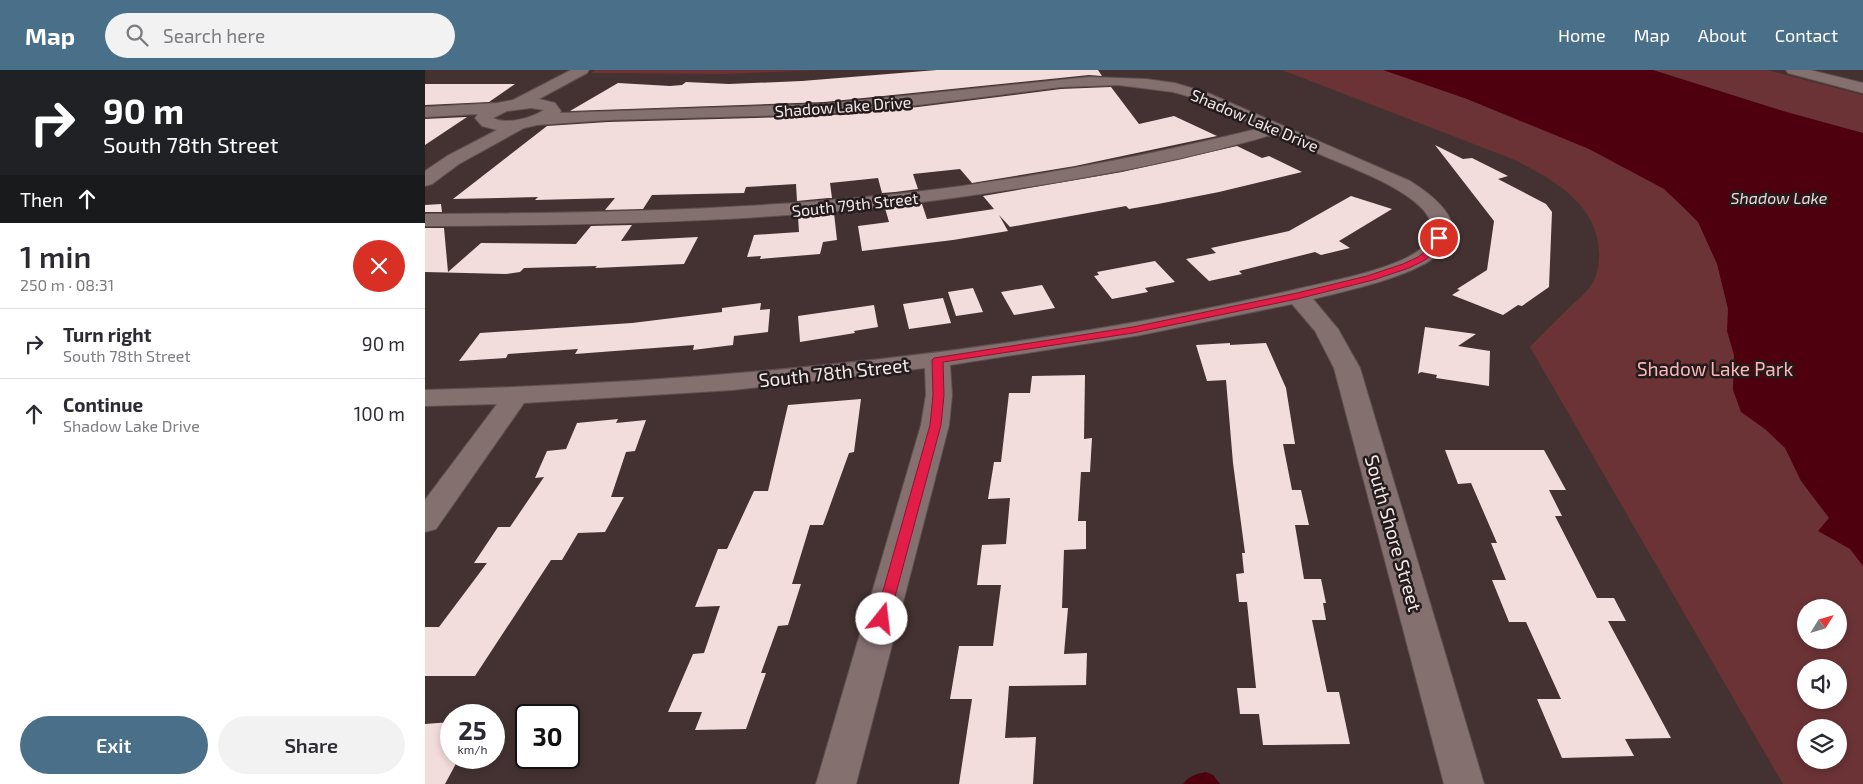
<!DOCTYPE html>
<meta charset="utf-8">
<style>
body{margin:0;font-family:"Exo 2",sans-serif;background:#f2f2f3;color:#2b2b33;height:100vh;display:flex;flex-direction:column;font-size:19px;white-space:nowrap}
*{box-sizing:border-box;margin:0}
p{font-size:16px;color:#7c7c81}
.icon{flex:none;width:28px;height:28px;fill:none;stroke:currentColor;stroke-width:2;stroke-linecap:round;stroke-linejoin:round}
.map{position:relative;flex:1;overflow:hidden}
.side{display:flex;flex-direction:column;background:#fff;width:425px}
.side>*{flex:none}
.guide{background:#202124;color:#fff;overflow:hidden}
.needle{width:32px;rotate:53deg}
.buttons{position:absolute;left:1372px;top:529px;display:grid;gap:10px}
.buttons a{display:grid;place-items:center;width:50px;height:50px;border-radius:50%;background:#fff;box-shadow:0 2px 8px #0003;font-size:25px}
.speed{position:absolute;left:15px;top:634px;display:flex;gap:10px;font-size:25px;font-weight:700;text-align:center}
.speed>*{display:grid;place-content:center;width:65px;height:65px;border-radius:50%;background:#fff;box-shadow:0 2px 8px #0003;line-height:1}
.speed small{font-size:12px;font-weight:400}
.speed .limit{border:2px solid #111;border-radius:8px;background:#fff;color:#111}
.pin{position:absolute;display:grid;place-items:center;width:42px;height:42px;color:#fff;margin:-21px;border:2px solid #fff;border-radius:50%;box-shadow:0 1px 5px #0007}
.me{position:absolute;width:55px;margin:-28px;rotate:16deg;stroke-linejoin:round;filter:drop-shadow(0 0 4px #0008)}
.turn{display:flex;align-items:center;gap:18px;height:105px;padding:0 20px;font-size:22px}
.turn .icon{width:65px;height:65px;stroke-width:2.5}
.turn b{display:block;font-size:35px;line-height:42px}
.then{display:flex;align-items:center;height:48px;padding:0 20px;background:#0003;gap:10px;font-size:19px}
.round{display:grid;place-items:center;flex:none;width:52px;height:52px;border-radius:26px;background:#f2f2f3}
.headline{display:flex;align-items:center;justify-content:space-between;height:85px;padding:0 20px}
h1{font-size:30px;font-weight:600;line-height:38px}
.primary-button{display:flex;gap:10px;margin-top:auto;padding:10px 20px}
.primary-button a{flex:1;height:58px;border-radius:30px;background:#496f89;color:#fff;font-size:20px;font-weight:600;line-height:58px;text-align:center}
.primary-button a+a{background:#f2f2f3;color:#2b2b33}
ul{padding:0;list-style:none}
li{display:flex;align-items:center;gap:15px;height:70px;padding:0 20px;border-top:1px solid #e1e1e2}
li div{flex:1}
li b{display:block;font-size:19px}
li em{font-style:normal}
header{display:flex;align-items:center;gap:30px;box-sizing:border-box;height:70px;padding:0 25px;background:#496f89;color:#fff}
header strong{font-size:24px}
nav{display:flex;gap:28px;margin-inline-start:auto;font-size:18px}
.search{width:350px;height:45px;background:#f2f2f3;display:flex;align-items:center;gap:12px;box-sizing:border-box;padding:0 18px;border-radius:28px;color:#7c7c81;font-size:19px}
main{display:flex;flex:1;min-height:0}
.map>svg:first-child{display:block}
.green{fill:#6b3336;fill-rule:evenodd}
.water{fill:#4f000f}
.building{fill:#f3dcdc}
.lines{fill:none;stroke-linecap:round;stroke-linejoin:round}
.minor-casing{stroke:#5f5050;stroke-width:2}
.secondary-casing{stroke:#5f5050;stroke-width:2}
.minor{fill:#857070;fill-rule:evenodd}
.secondary{fill:#857070;fill-rule:evenodd}
.route{fill:#e11d48;stroke:#92132f}
.labels{text-anchor:middle;dominant-baseline:central;stroke-width:5;stroke-linejoin:round;paint-order:stroke}
.far-street-label{font-size:16px;fill:#f4e8e8;stroke:#241c1c}
.far-water-label{font-size:16px;font-style:italic;fill:#f0d6d6;stroke:#241c1c}
.park-label{font-size:19px;fill:#ffb6b6;stroke:#241c1c}
.street-label{font-size:19px;fill:#f4e8e8;stroke:#241c1c}
</style>
<header>
<strong>Map</strong>
<div class="search"><svg class="icon" aria-label="search" viewBox="0 0 24 24"><circle cx="10" cy="10" r="6"/><path d="M15 15l6 6"/></svg>Search here</div>
<nav><a>Home</a><a>Map</a><a>About</a><a>Contact</a></nav>
</header>
<main>
<section class="side">
<div class="guide">
<div class="turn"><svg class="icon" aria-label="right" viewBox="0 0 24 24"><path d="M7 20v-9h11M14 6l5 5-5 5"/></svg><div><b>90 m</b>South 78th Street</div></div>
<div class="then">Then<svg class="icon" aria-label="ahead" viewBox="0 0 24 24"><path d="M12 20V5M6 11l6-6 6 6"/></svg></div>
</div>
<div class="headline"><div><h1>1 min</h1><p>250 m · 08:31</p></div><a class="round" style="background:#d93025;color:#fff"><svg class="icon" aria-label="close" viewBox="0 0 24 24"><path d="M6 6l12 12M18 6L6 18"/></svg></a></div>
<ul>
<li><svg class="icon" aria-label="right" viewBox="0 0 24 24"><path d="M7 20v-9h11M14 6l5 5-5 5"/></svg><div><b>Turn right</b><p>South 78th Street</p></div><em>90 m</em></li>
<li><svg class="icon" aria-label="ahead" viewBox="0 0 24 24"><path d="M12 20V5M6 11l6-6 6 6"/></svg><div><b>Continue</b><p>Shadow Lake Drive</p></div><em>100 m</em></li>
</ul>
<div class="primary-button"><a>Exit</a><a>Share</a></div>
</section>
<div class="map">
<svg width="1438" height="714" viewBox="0 0 1438 714">
<rect width="100%" height="100%" fill="#443232"/>
<path class="green" d="M 170,0 L 396,0 L 299,4 L 166,3 Z
M 857,0 L 1341,0 L 1438,25 L 1438,714 L 1358,714 L 1105,277 C 1118,263 1132,250 1146,236 C 1152,230 1160,224 1165,217 C 1172,208 1175,192 1174,181 C 1172,133 1127,109 1090,90 ZM 1381,538 L 1414,538 L 1414,570 L 1381,570 ZM 1381,598 L 1414,598 L 1414,630 L 1381,630 ZM 1381,658 L 1414,658 L 1414,690 L 1381,690 Z"/>
<path class="water" d="M 958,0 L 1228,0 L 1358,41 L 1438,63 L 1438,496 L 1425,479 L 1393,461 L 1404,448 L 1376,411 L 1360,378 L 1340,359 L 1316,342 L 1308,320 L 1309,285 L 1302,261 L 1303,239 L 1292,194 L 1273,152 L 1258,137 L 1239,119 L 1164,79 L 1042,29 Z
M 781,702 L 788,705 L 795,714 L 758,714 C 764,706 771,704 781,702 Z"/>
<path class="building" d="M 512,0 L 673,0 L 677,6 L 664,5 L 399,32 L 145,41 L 193,13 L 245,16 L 257,15 L 261,12 L 304,14 L 377,11 Z
M 0,14 L 90,14 L 64,32 L 0,35 Z
M 686,17 L 714,54 L 749,46 L 792,66 L 650,96 L 547,113 L 535,99 L 488,104 L 493,119 L 470,122 L 457,123 L 453,108 L 405,113 L 407,128 L 403,128 L 372,131 L 371,114 L 321,117 L 319,123 L 227,125 L 218,139 L 180,140 L 190,128 L 110,130 L 113,127 L 28,129 L 122,56 L 183,52 L 399,46 L 493,37 L 636,19 Z
M 42,47 L 0,75 L 0,49 Z
M 1010,75 L 1038,89 L 1047,88 L 1083,106 L 1073,109 L 1121,134 L 1127,142 L 1124,217 L 1097,236 L 1093,235 L 1078,245 L 1027,225 L 1035,220 L 1032,219 L 1062,200 L 1069,151 Z
M 812,76 L 837,88 L 844,86 L 877,102 L 794,122 L 733,134 L 704,139 L 701,136 L 585,157 L 574,145 L 583,161 L 528,170 L 437,181 L 433,156 L 464,152 L 460,138 L 497,134 L 502,149 L 569,139 L 558,126 L 697,102 Z
M 926,126 L 967,139 L 914,171 L 925,178 L 896,185 L 890,182 L 814,201 L 817,204 L 784,211 L 761,189 L 791,183 L 786,178 L 864,161 Z
M 16,134 L 17,142 L 0,142 L 0,135 Z
M 409,143 L 412,170 L 398,172 L 395,184 L 335,189 L 336,186 L 322,187 L 329,165 L 374,162 L 373,146 Z
M 207,155 L 196,171 L 273,167 L 259,194 L 170,198 L 172,196 L 99,198 L 95,202 L 81,204 L 0,202 L 0,158 L 19,158 L 23,202 L 56,173 L 151,174 L 166,156 Z
M 730,191 L 750,212 L 720,218 L 723,222 L 687,229 L 669,206 L 674,205 L 672,202 Z
M 617,215 L 630,238 L 589,245 L 576,222 Z
M 548,218 L 558,242 L 531,246 L 523,222 Z
M 518,228 L 526,253 L 484,259 L 478,234 Z
M 336,233 L 335,240 L 345,239 L 343,262 L 309,266 L 308,275 L 268,280 L 269,275 L 150,284 L 153,279 L 83,284 L 81,288 L 34,291 L 55,263 L 207,253 L 297,242 L 297,238 Z
M 449,235 L 453,257 L 429,261 L 430,263 L 375,272 L 373,246 Z
M 1000,257 L 1051,264 L 1033,276 L 1065,281 L 1064,316 L 1011,308 L 1012,305 L 996,302 L 993,304 Z
M 805,273 L 805,275 L 841,273 L 861,318 L 870,374 L 858,374 L 867,420 L 876,420 L 884,455 L 870,455 L 879,509 L 896,509 L 901,533 L 898,533 L 901,550 L 887,550 L 902,622 L 914,622 L 925,674 L 838,675 L 834,644 L 815,644 L 812,618 L 831,618 L 822,532 L 814,532 L 811,504 L 819,503 L 817,483 L 820,483 L 808,393 L 801,310 L 782,311 L 771,275 Z
M 660,305 L 659,369 L 667,368 L 665,402 L 656,402 L 653,451 L 661,451 L 661,479 L 639,480 L 637,538 L 643,538 L 639,584 L 662,583 L 661,615 L 584,616 L 580,668 L 611,667 L 608,714 L 534,714 L 547,629 L 525,629 L 534,576 L 568,576 L 576,515 L 552,515 L 557,475 L 581,474 L 585,428 L 563,429 L 569,392 L 576,392 L 584,323 L 605,323 L 607,306 Z
M 436,329 L 429,382 L 424,383 L 398,455 L 385,455 L 367,514 L 376,514 L 363,555 L 353,556 L 336,603 L 341,603 L 321,659 L 270,660 L 277,642 L 243,642 L 268,584 L 279,583 L 295,536 L 270,537 L 293,479 L 302,479 L 329,421 L 343,421 L 363,335 Z
M 193,349 L 191,353 L 221,350 L 210,381 L 201,382 L 186,427 L 199,427 L 180,462 L 153,463 L 137,490 L 126,490 L 50,606 L 0,606 L 0,557 L 14,557 L 62,493 L 49,493 L 73,457 L 85,457 L 119,407 L 110,408 L 122,381 L 141,379 L 152,353 Z
M 1020,380 L 1119,380 L 1141,420 L 1124,420 L 1137,446 L 1130,446 L 1172,528 L 1189,528 L 1201,551 L 1183,551 L 1246,668 L 1200,669 L 1209,686 L 1137,688 L 1112,629 L 1136,629 L 1101,552 L 1084,552 L 1067,510 L 1081,510 L 1066,473 L 1072,473 L 1046,413 L 1033,414 Z
M 26,652 L 26,688 L 34,688 L 20,714 L 0,714 L 0,654 Z"/>
<g class="lines">
<g class="minor-casing">
<path id="minor" d="M 146,0 L 164,0 L 162,3 L 114,29 L 130,33 L 136,41 L 135,43 L 399,34 L 664,7 L 721,9 L 750,13 L 783,23 L 985,111 C 1103,185 944,215 888,229 L 913,259 L 935,298 L 1059,714 L 1019,714 L 909,298 L 890,261 L 867,234 L 716,265 L 525,295 L 527,325 L 524,355 L 431,714 L 391,714 L 496,355 L 501,325 L 500,298 L 308,320 L 99,333 L 11,459 L 0,462 L 0,430 L 72,334 L 0,336 L 0,320 C 295,312 593,284 881,217 C 909,210 992,196 1005,168 C 1013,150 995,135 982,126 C 955,107 909,91 878,77 C 870,73 858,65 850,65 C 843,65 836,68 829,70 C 802,77 775,84 748,90 C 680,105 611,116 542,126 C 363,152 181,155 0,156 L 0,144 C 179,143 359,140 537,116 C 638,102 737,82 836,58 L 773,29 L 748,22 L 693,15 L 636,17 L 493,35 L 399,44 L 183,50 L 112,55 L 99,58 L 34,94 L 7,114 L 0,116 L 0,101 L 22,86 L 72,60 L 57,56 L 50,48 L 53,44 L 0,47 L 0,37 L 72,33 L 88,30 ZM 106,38 L 119,40 C 106,48 82,55 68,48 L 82,41 Z"/>
</g>
<g class="secondary-casing">
<path id="secondary" d="M 1361,0 L 1385,0 L 1438,13 L 1438,23 L 1363,3 Z"/>
</g>
<use href="#minor" class="minor"/>
<use href="#secondary" class="secondary"/>
</g>
<path class="route" d="M 1014,166 L 1018,168 L 1011,181 L 1000,190 L 984,198 L 948,210 L 872,229 L 708,263 L 518,292 L 519,325 L 516,355 L 464,549 L 462,553 L 457,554 L 452,553 L 450,549 L 505,355 L 508,325 L 507,290 L 509,288 L 708,257 L 872,223 L 942,206 L 978,194 L 993,187 L 1005,178 L 1011,167 Z"/>
<g class="labels">
<g class="far-street-label">
<text transform="translate(418 36) rotate(-4)">Shadow Lake Drive</text>
<text transform="translate(830 50) rotate(23)">Shadow Lake Drive</text>
<text transform="translate(430 134) rotate(-6)">South 79th Street</text>
</g>
<g class="far-water-label">
<text x="1354" y="127">Shadow Lake</text>
</g>
<g class="park-label">
<text x="1290" y="298">Shadow Lake Park</text>
</g>
<g class="street-label">
<text transform="translate(409 302) rotate(-6)">South 78th Street</text>
<text transform="translate(969 463) rotate(74)">South Shore Street</text>
</g>
</g>
</svg>
<div class="buttons">
<a><svg class="needle" viewBox="-14 -14 28 28"><path d="M0-13l5 13h-10z" fill="#e53935"/><path d="M0 13l5-13h-10z" fill="#7c7c81"/></svg></a>
<a><svg class="icon" aria-label="sound" viewBox="0 0 24 24"><path d="M4 9h4l5-4v14l-5-4H4zM17 9q2 3 0 6"/></svg></a>
<a><svg class="icon" aria-label="layers" viewBox="0 0 24 24"><path d="M12 4l9 5-9 5-9-5zM3 14l9 5 9-5"/></svg></a>
</div>
<div class="speed"><div>25<small>km/h</small></div><div class="limit">30</div></div>
<div class="pin" style="left:1014px;top:168px;background:#d93025"><svg class="icon" aria-label="arrive" viewBox="0 0 24 24"><path d="M6 21V4h12l-3 4 3 4H6"/></svg></div>
<svg class="me" style="left:457px;top:549px" viewBox="-20 -20 40 40"><circle r="19" fill="#fff"/><path d="M0-13L10 11 0 6-10 11z" fill="#e11d48"/></svg>
</div>
</main>
